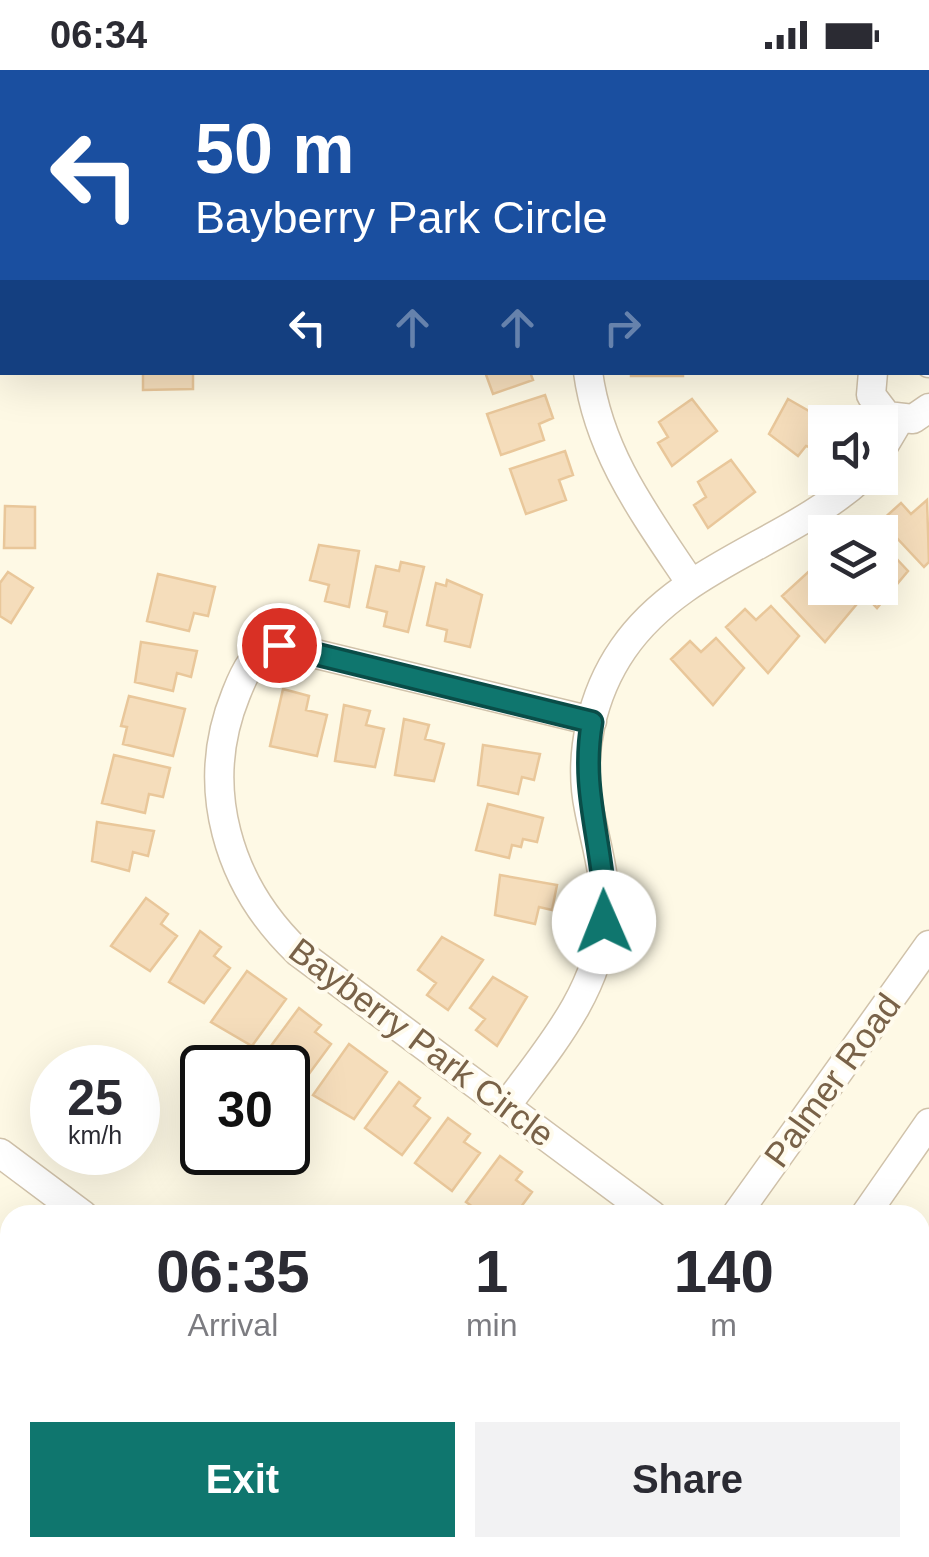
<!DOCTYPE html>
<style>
body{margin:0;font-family:Arial,sans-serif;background:#f2f2f3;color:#2b2b33;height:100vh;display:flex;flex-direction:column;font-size:38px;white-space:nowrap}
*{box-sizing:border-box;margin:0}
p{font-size:32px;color:#7c7c81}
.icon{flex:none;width:55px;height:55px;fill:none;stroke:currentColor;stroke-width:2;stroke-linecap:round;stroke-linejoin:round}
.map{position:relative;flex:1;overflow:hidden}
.sheet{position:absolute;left:0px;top:1135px;width:930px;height:352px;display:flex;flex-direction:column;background:#fff;border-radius:30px 30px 0 0;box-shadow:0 10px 40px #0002}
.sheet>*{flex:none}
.banner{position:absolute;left:0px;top:0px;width:930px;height:305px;box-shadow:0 10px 40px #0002;background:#1a4fa0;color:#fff;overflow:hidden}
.buttons{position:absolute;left:808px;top:335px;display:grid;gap:20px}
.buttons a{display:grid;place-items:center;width:90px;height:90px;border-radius:0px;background:#fff;box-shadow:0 10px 40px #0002;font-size:50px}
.speed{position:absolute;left:30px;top:975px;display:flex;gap:20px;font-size:50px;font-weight:700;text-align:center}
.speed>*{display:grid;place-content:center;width:130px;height:130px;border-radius:50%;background:#fff;box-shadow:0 10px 40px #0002;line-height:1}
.speed small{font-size:25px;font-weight:400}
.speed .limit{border:5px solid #111;border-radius:15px;background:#fff;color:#111}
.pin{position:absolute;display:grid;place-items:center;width:85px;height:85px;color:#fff;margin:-42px;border:5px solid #fff;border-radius:50%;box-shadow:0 2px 10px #0007}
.me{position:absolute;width:110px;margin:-55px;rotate:359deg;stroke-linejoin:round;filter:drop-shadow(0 0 8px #0008)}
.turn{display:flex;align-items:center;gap:35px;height:210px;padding:0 30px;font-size:45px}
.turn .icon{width:130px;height:130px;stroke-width:2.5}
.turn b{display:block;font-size:70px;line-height:85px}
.lanes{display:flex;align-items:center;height:95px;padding:0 30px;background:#0003;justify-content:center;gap:50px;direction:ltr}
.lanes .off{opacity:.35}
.eta{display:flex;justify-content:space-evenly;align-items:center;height:170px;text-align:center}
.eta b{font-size:60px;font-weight:700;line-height:70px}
.action{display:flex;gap:20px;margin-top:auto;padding:20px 30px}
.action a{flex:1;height:115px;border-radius:0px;background:#0f766e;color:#fff;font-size:40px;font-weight:700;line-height:115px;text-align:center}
.action a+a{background:#f2f2f3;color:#2b2b33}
.status{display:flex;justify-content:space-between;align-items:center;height:70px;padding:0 50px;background:#fff;direction:ltr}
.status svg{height:28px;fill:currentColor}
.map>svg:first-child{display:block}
.building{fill:#f5ddbb;stroke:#e9c79a;stroke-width:2.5}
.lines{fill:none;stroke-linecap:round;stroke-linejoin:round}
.minor-casing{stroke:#d0c2aa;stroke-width:31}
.major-casing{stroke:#e2dcd7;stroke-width:39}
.minor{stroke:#fff;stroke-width:28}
.major{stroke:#ffec9b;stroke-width:35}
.route-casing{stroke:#0a4d48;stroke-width:25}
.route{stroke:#0f766e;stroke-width:18}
.labels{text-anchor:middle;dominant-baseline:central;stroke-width:8;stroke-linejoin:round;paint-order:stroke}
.street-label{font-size:35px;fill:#796248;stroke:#fffbed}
</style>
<div class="status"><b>06:34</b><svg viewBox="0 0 49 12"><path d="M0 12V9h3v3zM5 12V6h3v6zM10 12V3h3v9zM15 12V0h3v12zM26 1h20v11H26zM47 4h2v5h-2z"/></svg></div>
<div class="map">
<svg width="929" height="1487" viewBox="0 0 929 1487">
<rect width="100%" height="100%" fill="#fef9e5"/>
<path class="building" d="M 143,302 L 193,302 L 193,319 L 143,320 Z
M 485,302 L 530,302 L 533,310 L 493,324 Z
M 631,302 L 683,302 L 683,306 L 631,306 Z
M 545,325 L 553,348 L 539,354 L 544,370 L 501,385 L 487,344 Z
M 692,329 L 717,361 L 672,396 L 658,373 L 668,367 L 659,352 Z
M 788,329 L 828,352 L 822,381 L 806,376 L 798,386 L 769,364 Z
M 565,381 L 573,405 L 559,410 L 566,430 L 526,444 L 510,399 Z
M 731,390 L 755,422 L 708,458 L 694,435 L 706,427 L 698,412 Z
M 927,430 L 929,492 L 924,497 L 881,451 L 901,433 L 911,444 Z
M 5,436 L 35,437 L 35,478 L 4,478 Z
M 880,471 L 908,501 L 877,538 L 858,518 L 880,518 Z
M 319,475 L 359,481 L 349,537 L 325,531 L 329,515 L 310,510 Z
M 401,492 L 424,497 L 408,562 L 384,556 L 387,542 L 367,537 L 376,496 L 399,501 Z
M 817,494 L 825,502 L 825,518 L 839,518 L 856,535 L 825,572 L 782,526 Z
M 8,502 L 33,518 L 11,553 L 0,546 L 0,513 Z
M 158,504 L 215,517 L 208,546 L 194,543 L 189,561 L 147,551 Z
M 447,510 L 482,525 L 470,577 L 445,571 L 447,560 L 427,555 L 436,513 L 446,516 Z
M 771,536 L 799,566 L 768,603 L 726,557 L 745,539 L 756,550 Z
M 716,568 L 744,598 L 713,635 L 671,589 L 690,571 L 701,582 Z
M 141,572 L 197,581 L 191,607 L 177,603 L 173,621 L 135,612 Z
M 283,619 L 309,626 L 306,640 L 327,645 L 317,686 L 270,676 Z
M 129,626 L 185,639 L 173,686 L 123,674 L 127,657 L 121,656 Z
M 344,635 L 370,641 L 366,655 L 384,659 L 375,697 L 335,691 Z
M 404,649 L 429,655 L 425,669 L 444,674 L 434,711 L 395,705 Z
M 483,675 L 540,684 L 534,710 L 522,707 L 518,724 L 478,715 Z
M 114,685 L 170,698 L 163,727 L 149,724 L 145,743 L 102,733 Z
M 488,734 L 543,748 L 537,772 L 523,769 L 521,777 L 512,775 L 509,788 L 476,780 Z
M 97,752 L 154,761 L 148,786 L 133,782 L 129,801 L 92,791 Z
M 500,805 L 557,815 L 552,840 L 539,837 L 535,854 L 495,845 Z
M 146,828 L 168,844 L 161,854 L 177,866 L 150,901 L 111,876 Z
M 200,861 L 221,877 L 214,886 L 230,898 L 204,933 L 169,912 Z
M 442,867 L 483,890 L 448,940 L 427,925 L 436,913 L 418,900 Z
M 247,901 L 286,929 L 252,976 L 211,952 Z
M 493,907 L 527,927 L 497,976 L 476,960 L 485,949 L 470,938 Z
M 299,938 L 321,955 L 315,962 L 331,974 L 303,1012 L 265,984 Z
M 349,974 L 387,1002 L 354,1049 L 313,1025 Z
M 399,1012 L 420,1028 L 414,1036 L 430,1048 L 402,1085 L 365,1058 Z
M 448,1048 L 470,1064 L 464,1072 L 480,1083 L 452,1121 L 415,1093 Z
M 500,1086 L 522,1102 L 516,1110 L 532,1122 L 515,1145 L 484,1145 L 466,1132 Z
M 10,1409 L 10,1439 L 0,1432 L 0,1423 Z
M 66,1478 L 107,1478 L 100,1487 L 79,1487 Z"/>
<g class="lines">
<g class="minor-casing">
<path id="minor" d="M 310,2 L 312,0
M 741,2 L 744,0
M 0,85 L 2,87
M 928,292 L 929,293
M 588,302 C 599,384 646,446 690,512
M 873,302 L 871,325 L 887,346 L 913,349 L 929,338
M 880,382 L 899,350
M 592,651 L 279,575 C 253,582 245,601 236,624 C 198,717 228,815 298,882 L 652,1145
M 506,1036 C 547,980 598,923 604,851 C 608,811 596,776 589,739 C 578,685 592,624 623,579 C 681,495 788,474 861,408
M 0,1083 L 83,1145
M 736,1145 L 929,875
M 865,1145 L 929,1053
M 920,1228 L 929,1234
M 496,1478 L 509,1487
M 585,1478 L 597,1487
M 469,1487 L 476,1478"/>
</g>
<g class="major-casing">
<path id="major" d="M 717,0 L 720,2
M 928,152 L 929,154"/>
</g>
<use href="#minor" class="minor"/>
<use href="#major" class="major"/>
</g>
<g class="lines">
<g class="route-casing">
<path id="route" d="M 279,575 L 592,652 C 579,727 607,780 604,852"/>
</g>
<use href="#route" class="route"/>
</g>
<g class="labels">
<g class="street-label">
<text transform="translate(422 972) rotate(37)">Bayberry Park Circle</text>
<text transform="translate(832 1010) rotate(-54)">Palmer Road</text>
</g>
</g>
</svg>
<div class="buttons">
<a><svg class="icon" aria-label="sound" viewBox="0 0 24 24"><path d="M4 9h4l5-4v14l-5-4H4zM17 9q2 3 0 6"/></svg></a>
<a><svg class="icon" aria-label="layers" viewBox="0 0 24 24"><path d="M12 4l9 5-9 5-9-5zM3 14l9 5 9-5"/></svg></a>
</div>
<div class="speed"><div>25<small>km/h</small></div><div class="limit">30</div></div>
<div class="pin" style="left:279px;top:575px;background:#d93025"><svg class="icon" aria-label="arrive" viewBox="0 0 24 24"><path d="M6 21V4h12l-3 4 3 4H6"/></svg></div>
<svg class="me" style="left:604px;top:852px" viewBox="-20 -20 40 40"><circle r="19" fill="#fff"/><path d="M0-13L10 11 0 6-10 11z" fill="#0f766e"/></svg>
<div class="banner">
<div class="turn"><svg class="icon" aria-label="left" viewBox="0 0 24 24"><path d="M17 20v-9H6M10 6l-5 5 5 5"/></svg><div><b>50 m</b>Bayberry Park Circle</div></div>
<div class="lanes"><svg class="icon" aria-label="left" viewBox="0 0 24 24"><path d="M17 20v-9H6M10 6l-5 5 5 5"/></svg><svg class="icon off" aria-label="ahead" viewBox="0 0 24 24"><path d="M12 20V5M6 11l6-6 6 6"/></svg><svg class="icon off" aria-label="ahead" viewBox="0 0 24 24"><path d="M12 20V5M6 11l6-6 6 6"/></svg><svg class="icon off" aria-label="right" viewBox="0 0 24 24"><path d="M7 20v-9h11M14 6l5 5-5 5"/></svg></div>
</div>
<section class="sheet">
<div class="eta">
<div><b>06:35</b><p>Arrival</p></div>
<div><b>1</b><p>min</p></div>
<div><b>140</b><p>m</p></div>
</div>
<div class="action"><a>Exit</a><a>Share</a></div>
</section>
</div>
